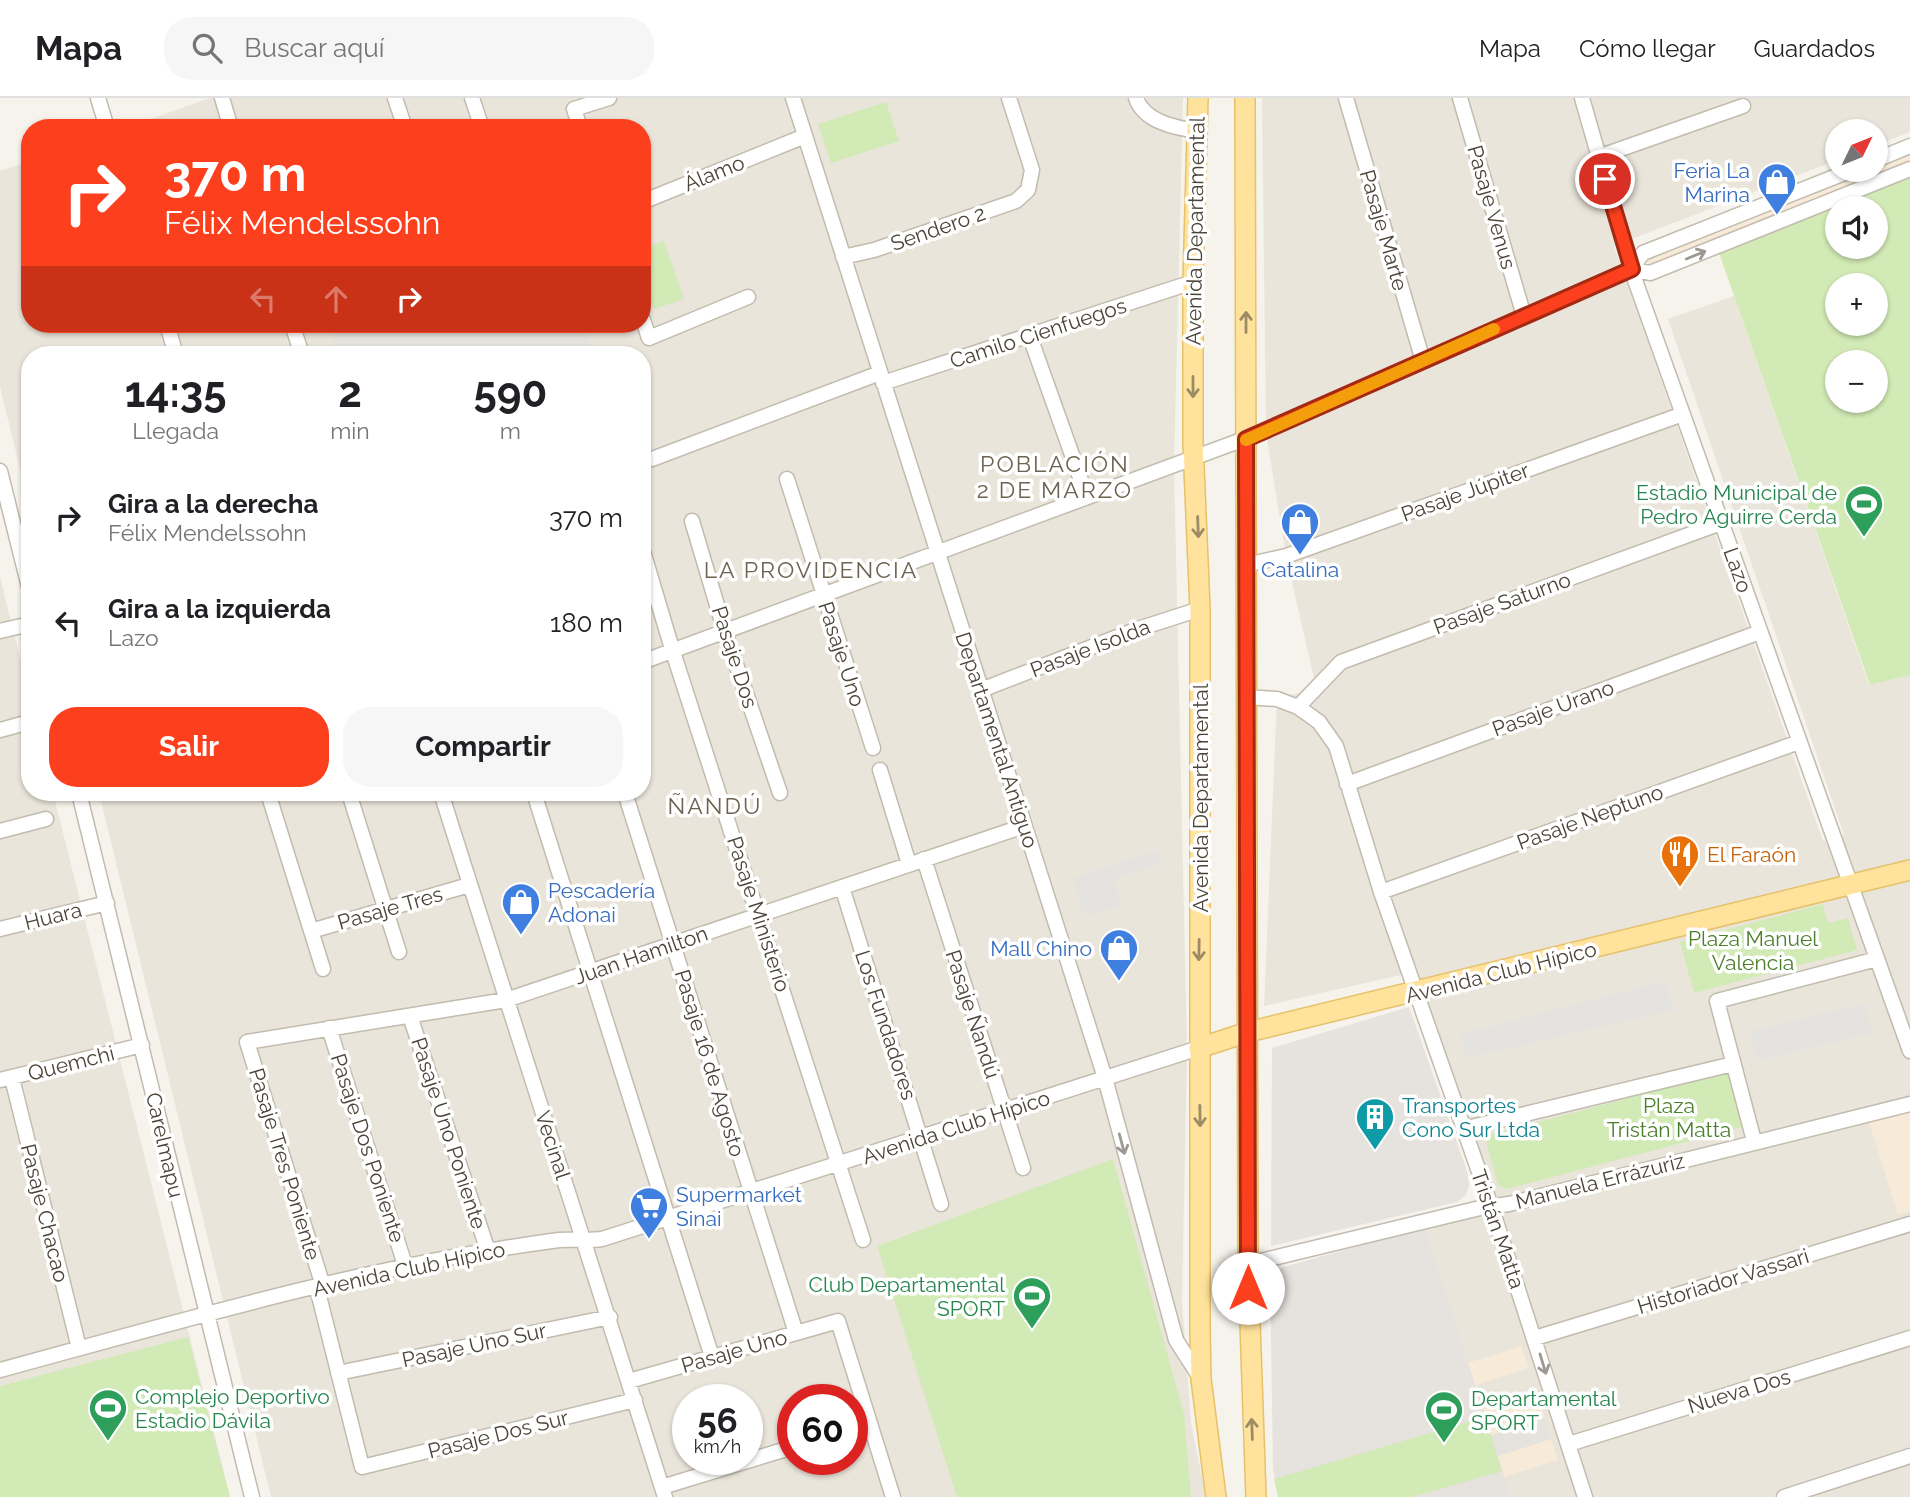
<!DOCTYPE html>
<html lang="es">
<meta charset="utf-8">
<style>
body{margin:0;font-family:Raleway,sans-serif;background:#f6f6f6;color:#202124;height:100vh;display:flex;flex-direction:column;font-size:26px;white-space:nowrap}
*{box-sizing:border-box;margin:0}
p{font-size:23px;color:#757577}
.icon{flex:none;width:38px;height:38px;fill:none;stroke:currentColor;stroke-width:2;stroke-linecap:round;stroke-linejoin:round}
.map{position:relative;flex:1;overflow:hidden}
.sheet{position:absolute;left:21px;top:248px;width:630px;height:455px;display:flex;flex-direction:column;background:#fff;border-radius:28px;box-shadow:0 2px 5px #0004}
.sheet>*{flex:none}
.guide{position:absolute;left:21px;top:21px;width:630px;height:214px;border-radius:28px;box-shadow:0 2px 5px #0004;background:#fc3f1d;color:#fff;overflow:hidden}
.needle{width:46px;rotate:47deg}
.controls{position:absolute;left:1825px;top:21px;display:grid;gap:14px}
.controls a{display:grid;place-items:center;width:63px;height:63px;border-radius:50%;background:#fff;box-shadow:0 2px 5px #0004;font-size:35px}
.speed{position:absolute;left:672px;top:1286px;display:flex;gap:14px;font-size:35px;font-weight:700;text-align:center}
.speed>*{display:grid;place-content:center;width:91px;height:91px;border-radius:50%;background:#fff;box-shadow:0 2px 5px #0004;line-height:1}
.speed small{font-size:18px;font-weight:400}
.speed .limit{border:10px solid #d22;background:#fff;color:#111}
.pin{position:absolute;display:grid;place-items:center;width:60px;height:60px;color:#fff;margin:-30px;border:4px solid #fff;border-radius:50%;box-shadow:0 2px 7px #0007}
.me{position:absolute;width:77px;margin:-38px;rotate:0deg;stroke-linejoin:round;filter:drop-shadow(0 0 5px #0008)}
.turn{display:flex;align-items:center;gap:24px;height:147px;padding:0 28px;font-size:32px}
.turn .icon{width:91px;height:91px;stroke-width:2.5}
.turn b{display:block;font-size:49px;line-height:60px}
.lanes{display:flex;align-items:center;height:66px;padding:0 28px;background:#0003;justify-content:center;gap:35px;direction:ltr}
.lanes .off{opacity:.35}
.eta{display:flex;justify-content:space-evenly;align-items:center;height:119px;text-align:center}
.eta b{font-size:42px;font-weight:700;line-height:49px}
.primary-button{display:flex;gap:14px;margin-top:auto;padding:14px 28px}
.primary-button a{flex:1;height:80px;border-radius:28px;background:#fc3f1d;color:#fff;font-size:28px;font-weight:700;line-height:80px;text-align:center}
.primary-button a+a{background:#f6f6f6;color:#202124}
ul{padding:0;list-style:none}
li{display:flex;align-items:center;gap:21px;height:105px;padding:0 28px}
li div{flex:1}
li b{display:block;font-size:26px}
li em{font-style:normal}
header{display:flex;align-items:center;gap:42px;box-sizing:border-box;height:98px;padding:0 35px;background:#fff;border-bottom:2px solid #e0e0e0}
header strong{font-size:33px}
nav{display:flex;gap:38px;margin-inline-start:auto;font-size:24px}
.search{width:490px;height:63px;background:#f6f6f6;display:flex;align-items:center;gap:18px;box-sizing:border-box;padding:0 24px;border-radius:28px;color:#757577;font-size:26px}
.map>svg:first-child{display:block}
.residential{fill:#eae5da;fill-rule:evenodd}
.commercial{fill:#f7ead8}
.industrial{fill:#e6e2dd}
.green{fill:#d2eab5;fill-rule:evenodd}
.parking{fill:#e5e3e0}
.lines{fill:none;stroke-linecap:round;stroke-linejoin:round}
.minor-casing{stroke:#c2bbae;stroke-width:17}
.major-casing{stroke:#e6c16a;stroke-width:22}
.minor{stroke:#fff;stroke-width:14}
.major{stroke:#ffe39c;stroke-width:19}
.oneway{stroke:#9c9892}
.oneway2{stroke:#9c8c66}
.route-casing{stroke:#a42913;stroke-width:18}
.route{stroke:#fc3f1d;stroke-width:12}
.slow{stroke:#f59e0b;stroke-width:12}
.labels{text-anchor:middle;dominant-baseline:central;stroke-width:7;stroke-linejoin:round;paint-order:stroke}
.shop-label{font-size:21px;fill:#366cbe;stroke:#fff;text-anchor:end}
.street-label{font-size:21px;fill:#4b4439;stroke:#fff}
.leisure-label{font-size:21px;fill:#27864d;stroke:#fff;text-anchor:end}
.food-label{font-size:21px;fill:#c56008;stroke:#fff;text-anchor:start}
.park-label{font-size:21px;fill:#4a7f2a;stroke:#fff}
.culture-label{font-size:21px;fill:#0d838f;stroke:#fff;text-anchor:start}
.neighbourhood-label{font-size:23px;letter-spacing:2px;fill:#6e6250;stroke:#fff}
</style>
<header>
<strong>Mapa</strong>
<div class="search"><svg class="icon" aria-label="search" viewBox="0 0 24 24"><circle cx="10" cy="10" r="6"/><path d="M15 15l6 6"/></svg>Buscar aquí</div>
<nav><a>Mapa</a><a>Cómo llegar</a><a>Guardados</a></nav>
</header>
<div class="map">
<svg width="1910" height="1399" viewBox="0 0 1910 1399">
<rect width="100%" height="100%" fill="#f6f3ec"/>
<path class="residential" d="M 210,0 L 1183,0 L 1174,368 L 1187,953 L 1182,1203 L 1191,1325 L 1206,1399 L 271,1399 L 99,695 L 642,695 L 642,257 L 30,257 L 30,411 L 0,289 L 0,73 L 30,63 L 30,226 L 642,226 L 642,30 L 125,30 ZM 688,1302 L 747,1302 L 747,1362 L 688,1362 ZM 793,1302 L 852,1302 L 852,1362 L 793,1362 Z
M 1262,0 L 1910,0 L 1910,34 L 1876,47 L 1876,33 L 1838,33 L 1837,62 L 1614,148 L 1823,743 L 1844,737 L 1668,221 L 1734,198 L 1869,587 L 1910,577 L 1910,1399 L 1510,1399 L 1425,1129 L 1489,1109 L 1418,873 L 1264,908 L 1277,601 L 1299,595 L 1314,580 L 1286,458 L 1266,334 Z
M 0,479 L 30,600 L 30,695 L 53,695 L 230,1399 L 0,1399 Z"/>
<path class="commercial" d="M 1910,53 L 1910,80 L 1651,179 L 1645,156 L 1862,72 L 1876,72 L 1876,66 Z
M 1910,1013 L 1910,1113 L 1898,1117 L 1869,1024 Z
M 1521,1248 L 1529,1270 L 1475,1287 L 1468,1265 Z
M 1537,1295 L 1545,1320 L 1491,1337 L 1483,1311 Z
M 1551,1341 L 1558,1362 L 1504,1379 L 1497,1358 Z"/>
<path class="industrial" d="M 329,226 L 584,226 L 594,257 L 339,257 Z
M 1409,909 L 1467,1073 L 1469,1088 L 1466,1097 L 1457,1104 L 1271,1148 L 1272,950 Z
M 1425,1129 L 1491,1337 L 1545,1320 L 1551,1341 L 1498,1358 L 1510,1399 L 1278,1399 L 1273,1370 L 1270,1173 Z"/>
<path class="green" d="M 886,4 L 899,43 L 831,65 L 818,26 Z
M 1910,80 L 1910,577 L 1870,587 L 1718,152 ZM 1838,110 L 1876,110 L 1876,149 L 1838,149 ZM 1838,187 L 1876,187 L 1876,226 L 1838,226 ZM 1838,264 L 1876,264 L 1876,303 L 1838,303 Z
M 664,143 L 684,201 L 654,211 L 642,179 L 642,151 Z
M 1823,806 L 1828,825 L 1848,820 L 1857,852 L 1694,895 L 1680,844 Z
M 1731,973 L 1746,1028 L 1507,1091 L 1498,1087 L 1485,1038 Z
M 1113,1061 L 1184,1316 L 1191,1399 L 957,1399 L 877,1148 Z
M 188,1239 L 230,1399 L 0,1399 L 0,1288 Z
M 1485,1319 L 1502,1373 L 1412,1399 L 1278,1399 L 1274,1381 Z"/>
<path class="parking" d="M 1158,752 L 1163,765 L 1114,782 L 1122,807 L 1084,819 L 1073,780 Z
M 1666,883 L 1673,912 L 1467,960 L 1460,936 Z
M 1865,905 L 1872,935 L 1757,963 L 1750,933 Z"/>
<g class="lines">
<g class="minor-casing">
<path id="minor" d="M 98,0 L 107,30
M 222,0 L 231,30
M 395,0 L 405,30
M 472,0 L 482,30
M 793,0 L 1105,980 L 1176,1242 L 1201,1281
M 1136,0 C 1144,24 1176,30 1198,33
M 1346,0 L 1423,263
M 1460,0 L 1524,218
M 1582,0 L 1631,171 L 1910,953
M 580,30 L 574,11 L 609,0
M 1598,59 L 1743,8
M 1876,62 L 1910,48
M 642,104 L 805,38
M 843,159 L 874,152 L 1016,103 L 1028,92 L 1032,72 L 1009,0
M 1631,171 L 1650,175 L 1910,71
M 642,219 L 649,240 L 748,199
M 167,226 L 176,257
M 292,226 L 302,257
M 1029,236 L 1087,399
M 883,285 L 1193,184
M 652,361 L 880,275
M 0,373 L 30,493
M 787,381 L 873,650
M 692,423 L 725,534 L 780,695
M 642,450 L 673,554 L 863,1142
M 1246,467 L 1286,458 L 1683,316
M 0,533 L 30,526
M 642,564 L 1266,333 L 1631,171 L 1643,155 L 1852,72
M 981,592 L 1138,531 L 1200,511
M 1246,599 L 1277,601 L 1298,609 L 1319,624 L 1336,648 L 1381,794 L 1491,1108 L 1585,1399
M 1298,609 L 1341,564 L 1721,425
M 0,632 L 22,626
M 880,672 L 909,766
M 1347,686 L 1760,534
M 79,695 L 252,1399
M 268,695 L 323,871
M 349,695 L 399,854
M 441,695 L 665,1399
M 534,695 L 712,1259
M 625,695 L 796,1235
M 0,733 L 46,721
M 924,761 L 1023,1070
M 842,789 L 941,1106
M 1381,794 L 1799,644
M 0,831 L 107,805
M 311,833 L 469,787
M 410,918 L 488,1153
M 329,930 L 406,1170
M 12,980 L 79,1250
M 0,982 L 142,947
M 1463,1031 L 1733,966
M 1754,1043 L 1717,903 L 1877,861
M 1248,1166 L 1480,1110 L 1509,1106 L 1910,1006
M 323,1188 L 247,944 L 506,902 L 1024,728
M 317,1190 L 362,1369 L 635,1302
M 1535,1240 L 1910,1126
M 0,1272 C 184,1222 370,1167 559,1142 C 573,1141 588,1143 602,1141 L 1199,950
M 338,1275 L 610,1219
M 629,1283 L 838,1223 L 893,1399
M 852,1330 L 870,1325
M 1569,1346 L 1910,1240
M 662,1389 L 793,1349
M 1784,1399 L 1910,1358"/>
</g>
<g class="major-casing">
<path id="major" d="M 1198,0 L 1193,184 L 1193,346 L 1200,511 L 1200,1233 L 1201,1281 L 1216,1399
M 1245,0 L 1248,1166 L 1256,1399
M 1199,950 L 1248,934 L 1910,772"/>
</g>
<use href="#minor" class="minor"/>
<use href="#major" class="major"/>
</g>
<defs><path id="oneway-shaft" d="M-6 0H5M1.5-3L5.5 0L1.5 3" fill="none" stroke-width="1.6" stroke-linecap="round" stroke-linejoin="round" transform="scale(1.75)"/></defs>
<g class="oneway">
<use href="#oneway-shaft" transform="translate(1696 157) rotate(-22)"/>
<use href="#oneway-shaft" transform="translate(1122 1046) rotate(75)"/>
<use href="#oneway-shaft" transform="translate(1543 1266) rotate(73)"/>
</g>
<g class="oneway2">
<use href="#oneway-shaft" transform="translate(1246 224) rotate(-90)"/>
<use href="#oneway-shaft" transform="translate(1193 289) rotate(90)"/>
<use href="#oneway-shaft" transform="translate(1198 429) rotate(88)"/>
<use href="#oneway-shaft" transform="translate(1199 852) rotate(91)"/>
<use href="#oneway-shaft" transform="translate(1200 1018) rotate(89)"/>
<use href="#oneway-shaft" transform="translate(1252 1331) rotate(-92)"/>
</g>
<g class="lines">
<g class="route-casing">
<path id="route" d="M 1248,1190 L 1246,341 L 1632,171 L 1605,81"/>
</g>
<use href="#route" class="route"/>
<path class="slow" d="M 1246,342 L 1494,231"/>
</g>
<defs>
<g id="shop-pin" transform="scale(2.0125)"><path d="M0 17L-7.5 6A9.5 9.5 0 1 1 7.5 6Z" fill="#3f7fe0" stroke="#fff"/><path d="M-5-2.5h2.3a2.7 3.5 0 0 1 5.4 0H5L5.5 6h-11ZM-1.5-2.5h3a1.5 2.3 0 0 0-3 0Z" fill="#fff"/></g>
<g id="stadium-pin" transform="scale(2.0125)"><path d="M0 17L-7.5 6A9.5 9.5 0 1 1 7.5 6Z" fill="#2e9e5b" stroke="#fff"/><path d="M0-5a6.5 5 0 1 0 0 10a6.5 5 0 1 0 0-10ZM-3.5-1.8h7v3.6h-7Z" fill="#fff"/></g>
<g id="restaurant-pin" transform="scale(2.0125)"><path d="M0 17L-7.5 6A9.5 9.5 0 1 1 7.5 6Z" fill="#e8710a" stroke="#fff"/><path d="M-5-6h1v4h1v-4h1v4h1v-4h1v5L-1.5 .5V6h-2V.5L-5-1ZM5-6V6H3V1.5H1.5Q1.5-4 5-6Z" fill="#fff"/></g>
<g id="building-pin" transform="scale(2.0125)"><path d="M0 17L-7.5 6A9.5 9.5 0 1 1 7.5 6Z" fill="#0f9aa8" stroke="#fff"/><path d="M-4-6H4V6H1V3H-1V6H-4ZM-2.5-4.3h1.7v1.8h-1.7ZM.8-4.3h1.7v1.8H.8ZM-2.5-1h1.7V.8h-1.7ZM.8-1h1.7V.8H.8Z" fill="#fff"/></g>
<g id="supermarket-pin" transform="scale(2.0125)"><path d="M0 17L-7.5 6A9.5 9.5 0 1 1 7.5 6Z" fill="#3f7fe0" stroke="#fff"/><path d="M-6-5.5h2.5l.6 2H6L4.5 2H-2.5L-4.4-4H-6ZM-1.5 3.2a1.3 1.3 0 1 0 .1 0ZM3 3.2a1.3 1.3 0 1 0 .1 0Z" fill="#fff"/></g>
</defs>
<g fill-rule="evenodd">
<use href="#shop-pin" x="1777" y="84"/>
<use href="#stadium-pin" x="1864" y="406"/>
<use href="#shop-pin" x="1300" y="424"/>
<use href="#restaurant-pin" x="1680" y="756"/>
<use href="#shop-pin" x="521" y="804"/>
<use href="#shop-pin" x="1119" y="850"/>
<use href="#building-pin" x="1375" y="1019"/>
<use href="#supermarket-pin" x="649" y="1108"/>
<use href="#stadium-pin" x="1032" y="1198"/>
<use href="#stadium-pin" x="108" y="1310"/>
<use href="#stadium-pin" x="1444" y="1312"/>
</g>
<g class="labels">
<g class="shop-label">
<text x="1750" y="72">Feria La<tspan x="1750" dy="24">Marina</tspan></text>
<text x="1300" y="471" text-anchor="middle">Catalina</text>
<text x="548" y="792" text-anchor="start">Pescadería<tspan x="548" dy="24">Adonai</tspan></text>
<text x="1092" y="850">Mall Chino</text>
<text x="676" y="1096" text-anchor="start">Supermarket<tspan x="676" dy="24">Sinai</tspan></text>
</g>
<g class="street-label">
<text transform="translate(714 75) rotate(-22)">Álamo</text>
<text transform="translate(1492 109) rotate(74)">Pasaje Venus</text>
<text transform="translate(938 130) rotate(-19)">Sendero 2</text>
<text transform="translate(1384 132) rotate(74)">Pasaje Marte</text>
<text transform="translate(1195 133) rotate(-89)">Avenida Departamental</text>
<text transform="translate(1038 235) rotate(-18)">Camilo Cienfuegos</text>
<text transform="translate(1465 394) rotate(-20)">Pasaje Júpiter</text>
<text transform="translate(1738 472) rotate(70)">Lazo</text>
<text transform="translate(1502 505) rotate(-20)">Pasaje Saturno</text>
<text transform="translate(1090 550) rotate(-21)">Pasaje Isolda</text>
<text transform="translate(842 556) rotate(72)">Pasaje Uno</text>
<text transform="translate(735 559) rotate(72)">Pasaje Dos</text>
<text transform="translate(1553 610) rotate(-20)">Pasaje Urano</text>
<text transform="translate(997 642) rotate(72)">Departamental Antiguo</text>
<text transform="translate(1200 700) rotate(-90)">Avenida Departamental</text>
<text transform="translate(1590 719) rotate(-20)">Pasaje Neptuno</text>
<text transform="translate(390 810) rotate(-16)">Pasaje Tres</text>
<text transform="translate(759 816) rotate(72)">Pasaje Ministerio</text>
<text transform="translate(53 818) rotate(-14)">Huara</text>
<text transform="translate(641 857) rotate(-19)">Juan Hamilton</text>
<text transform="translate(1501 874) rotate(-14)">Avenida Club Hípico</text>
<text transform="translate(973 916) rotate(72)">Pasaje Ñandú</text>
<text transform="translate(886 927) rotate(72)">Los Fundadores</text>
<text transform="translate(71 965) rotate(-14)">Quemchi</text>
<text transform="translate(710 965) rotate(73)">Pasaje 16 de Agosto</text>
<text transform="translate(956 1029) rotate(-18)">Avenida Club Hípico</text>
<text transform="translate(449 1035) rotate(72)">Pasaje Uno Poniente</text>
<text transform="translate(165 1047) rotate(77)">Carelmapu</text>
<text transform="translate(553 1047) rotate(72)">Vecinal</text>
<text transform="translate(368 1050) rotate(72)">Pasaje Dos Poniente</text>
<text transform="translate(285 1066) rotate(73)">Pasaje Tres Poniente</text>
<text transform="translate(1600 1083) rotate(-14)">Manuela Errázuriz</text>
<text transform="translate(45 1115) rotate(76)">Pasaje Chacao</text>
<text transform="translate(1498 1131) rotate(71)">Tristán Matta</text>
<text transform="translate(409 1171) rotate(-12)">Avenida Club Hípico</text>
<text transform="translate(1723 1183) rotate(-17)">Historiador Vassari</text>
<text transform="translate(474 1247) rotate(-12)">Pasaje Uno Sur</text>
<text transform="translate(734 1253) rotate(-16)">Pasaje Uno</text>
<text transform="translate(1739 1293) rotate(-17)">Nueva Dos</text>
<text transform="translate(498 1336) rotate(-14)">Pasaje Dos Sur</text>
</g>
<g class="leisure-label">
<text x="1837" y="394">Estadio Municipal de<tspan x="1837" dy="24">Pedro Aguirre Cerda</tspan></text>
<text x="1005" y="1186">Club Departamental<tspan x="1005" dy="24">SPORT</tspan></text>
<text x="135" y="1298" text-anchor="start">Complejo Deportivo<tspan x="135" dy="24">Estadio Dávila</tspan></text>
<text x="1471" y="1300" text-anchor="start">Departamental<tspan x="1471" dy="24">SPORT</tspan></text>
</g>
<g class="food-label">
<text x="1707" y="756">El Faraón</text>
</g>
<g class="park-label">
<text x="1753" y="840">Plaza Manuel<tspan x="1753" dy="24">Valencia</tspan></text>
<text x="1669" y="1007">Plaza<tspan x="1669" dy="24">Tristán Matta</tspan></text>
</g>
<g class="culture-label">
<text x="1402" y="1007">Transportes<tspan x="1402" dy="24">Cono Sur Ltda</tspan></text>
</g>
<g class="neighbourhood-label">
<text x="1055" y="365">POBLACIÓN<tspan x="1055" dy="26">2 DE MARZO</tspan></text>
<text x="811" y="471">LA PROVIDENCIA</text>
<text x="715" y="707">ÑANDÚ</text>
</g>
</g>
</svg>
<div class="controls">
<a><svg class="needle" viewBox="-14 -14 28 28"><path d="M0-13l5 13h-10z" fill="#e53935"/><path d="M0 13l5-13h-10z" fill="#757577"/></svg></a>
<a><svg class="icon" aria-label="sound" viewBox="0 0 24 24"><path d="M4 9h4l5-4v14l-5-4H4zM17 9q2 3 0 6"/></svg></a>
<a>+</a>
<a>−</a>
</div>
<div class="speed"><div>56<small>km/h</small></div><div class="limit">60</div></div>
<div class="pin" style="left:1605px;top:81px;background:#d93025"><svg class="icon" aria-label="arrive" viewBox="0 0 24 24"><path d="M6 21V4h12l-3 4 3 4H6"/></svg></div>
<svg class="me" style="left:1248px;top:1190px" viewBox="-20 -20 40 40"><circle r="19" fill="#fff"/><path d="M0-13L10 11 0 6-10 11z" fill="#fc3f1d"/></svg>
<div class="guide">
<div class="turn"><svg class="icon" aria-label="right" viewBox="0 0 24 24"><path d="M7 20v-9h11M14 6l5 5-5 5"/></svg><div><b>370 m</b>Félix Mendelssohn</div></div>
<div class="lanes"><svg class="icon off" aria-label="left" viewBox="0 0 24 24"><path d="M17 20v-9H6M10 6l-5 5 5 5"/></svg><svg class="icon off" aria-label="ahead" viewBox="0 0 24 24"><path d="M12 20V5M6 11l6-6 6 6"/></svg><svg class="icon" aria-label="right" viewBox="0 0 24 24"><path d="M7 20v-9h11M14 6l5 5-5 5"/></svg></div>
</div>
<section class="sheet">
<div class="eta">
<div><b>14:35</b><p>Llegada</p></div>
<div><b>2</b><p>min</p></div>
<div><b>590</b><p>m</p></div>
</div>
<ul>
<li><svg class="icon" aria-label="right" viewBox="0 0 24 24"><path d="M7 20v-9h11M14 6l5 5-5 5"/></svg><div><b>Gira a la derecha</b><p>Félix Mendelssohn</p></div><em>370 m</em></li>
<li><svg class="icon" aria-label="left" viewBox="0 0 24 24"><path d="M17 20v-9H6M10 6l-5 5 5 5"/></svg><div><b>Gira a la izquierda</b><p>Lazo</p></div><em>180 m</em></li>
</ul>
<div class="primary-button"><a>Salir</a><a>Compartir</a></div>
</section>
</div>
